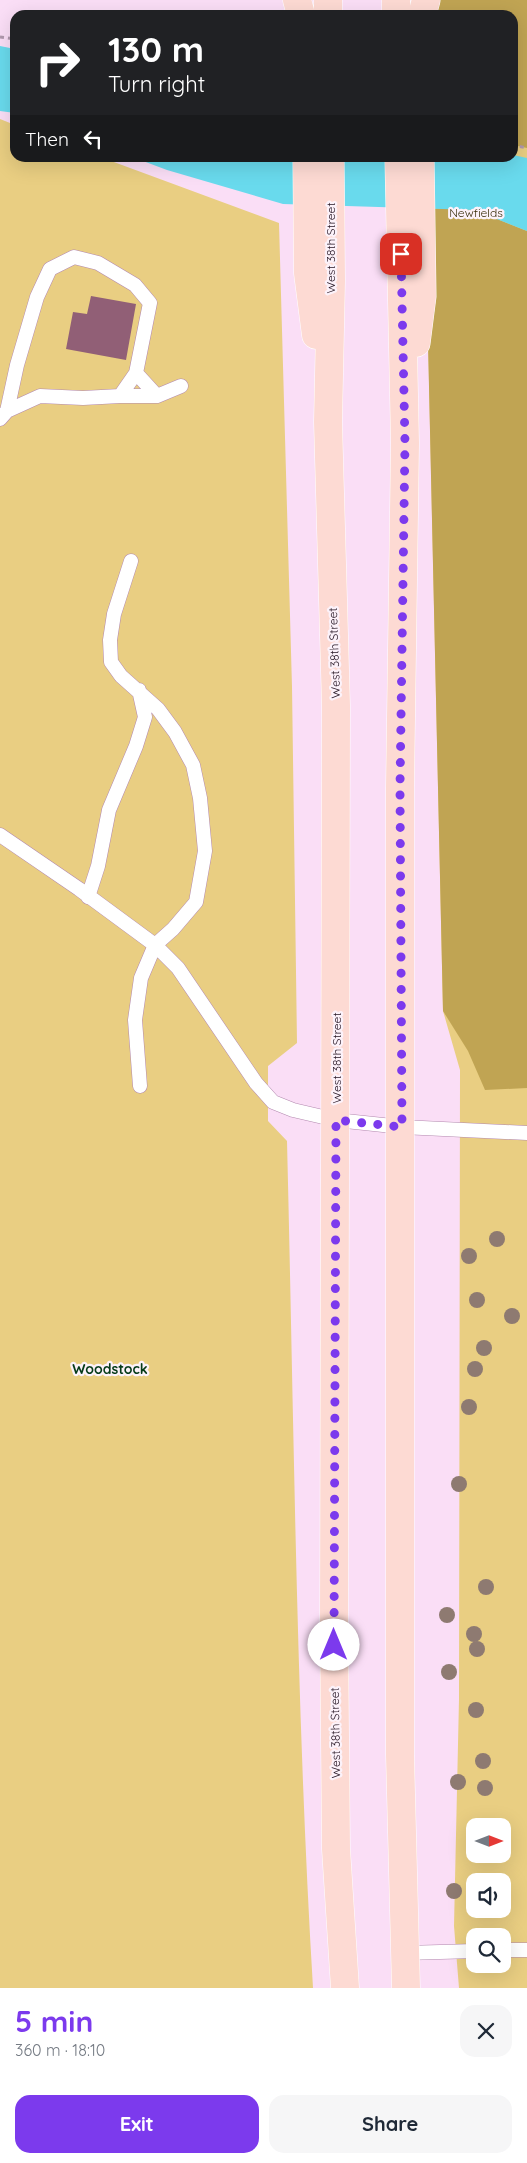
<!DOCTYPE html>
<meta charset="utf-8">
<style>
body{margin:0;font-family:Quicksand,sans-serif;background:#f6f6f7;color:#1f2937;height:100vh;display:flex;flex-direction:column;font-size:19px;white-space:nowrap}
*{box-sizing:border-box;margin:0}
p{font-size:16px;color:#747a83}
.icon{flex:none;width:28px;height:28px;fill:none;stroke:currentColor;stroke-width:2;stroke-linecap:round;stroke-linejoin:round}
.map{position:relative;height:1988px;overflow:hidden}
.side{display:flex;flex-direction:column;background:#fff;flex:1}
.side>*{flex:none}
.guide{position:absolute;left:10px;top:10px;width:508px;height:152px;border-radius:15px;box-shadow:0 5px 20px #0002;background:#202124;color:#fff;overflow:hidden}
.needle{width:32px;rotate:90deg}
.fabs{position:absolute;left:466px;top:1818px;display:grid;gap:10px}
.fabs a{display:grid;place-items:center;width:45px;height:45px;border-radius:10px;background:#fff;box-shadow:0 5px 20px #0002;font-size:25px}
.pin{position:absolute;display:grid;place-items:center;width:42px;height:42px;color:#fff;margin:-21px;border-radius:10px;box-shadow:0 2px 8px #0006}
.me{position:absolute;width:55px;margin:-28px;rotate:0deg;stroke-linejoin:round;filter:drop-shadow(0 0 4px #0008)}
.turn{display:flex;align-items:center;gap:18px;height:105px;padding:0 15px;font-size:22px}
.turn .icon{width:65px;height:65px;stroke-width:2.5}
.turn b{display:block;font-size:35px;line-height:42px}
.then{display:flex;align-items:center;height:48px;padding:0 15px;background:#0003;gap:10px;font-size:19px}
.round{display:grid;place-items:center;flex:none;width:52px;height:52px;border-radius:15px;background:#f6f6f7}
.overview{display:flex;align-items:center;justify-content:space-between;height:85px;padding:0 15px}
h1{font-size:30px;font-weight:700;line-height:38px;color:#7c3aed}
.action{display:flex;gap:10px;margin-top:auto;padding:10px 15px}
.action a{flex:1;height:58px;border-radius:15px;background:#7c3aed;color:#fff;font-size:20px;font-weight:700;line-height:58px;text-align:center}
.action a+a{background:#f6f6f7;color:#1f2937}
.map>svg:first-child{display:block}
.green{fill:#e9ce82;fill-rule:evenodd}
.forest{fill:#c0a453}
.water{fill:#69daed}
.building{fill:#915f76}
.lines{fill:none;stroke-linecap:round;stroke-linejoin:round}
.lane-casing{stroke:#b389af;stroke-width:15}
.primary-casing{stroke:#fff;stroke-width:29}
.path{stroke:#b098ad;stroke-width:3;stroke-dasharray:4 4;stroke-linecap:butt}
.lane{stroke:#fff;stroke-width:14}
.primary{stroke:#fddad3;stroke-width:28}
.tree{fill:#8e7a71}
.route{stroke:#7c3aed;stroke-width:9;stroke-dasharray:0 16.2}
.labels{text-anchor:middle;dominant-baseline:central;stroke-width:4.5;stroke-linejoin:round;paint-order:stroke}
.park-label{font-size:12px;fill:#352904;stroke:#fcf2fa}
.street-label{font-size:12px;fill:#21111f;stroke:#fcf2fa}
.neighbourhood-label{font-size:14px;font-weight:bold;fill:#063b19;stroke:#fcf2fa}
</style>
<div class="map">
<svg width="527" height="1988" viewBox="0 0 527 1988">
<rect width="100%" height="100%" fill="#fadef6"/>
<path class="green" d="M 421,0 L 527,0 L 527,1988 L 459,1988 L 454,1926 L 459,1699 L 460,1070 L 443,1011 L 424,158 L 512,158 L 512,15 ZM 475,1826 L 502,1826 L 502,1854 L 475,1854 ZM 475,1881 L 502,1881 L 502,1909 L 475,1909 ZM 475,1936 L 502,1936 L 502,1964 L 475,1964 Z
M 0,119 L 15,125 L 15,158 L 103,158 L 279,223 L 292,687 L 297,1043 L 268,1066 L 268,1121 L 287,1141 C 294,1423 296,1706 313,1988 L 0,1988 Z"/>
<path class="forest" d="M 440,0 L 527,0 L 527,148 L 513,145 L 512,15 L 436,15 Z
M 425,208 L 474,210 L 527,231 L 527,1088 L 485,1090 L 468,1051 L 443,1011 Z"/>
<path class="water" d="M 0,46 L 15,49 L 15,113 L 0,111 Z
M 513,155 L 527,158 L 527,231 L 474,210 L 283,204 L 167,170 L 135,158 L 512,158 Z"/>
<path class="building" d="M 91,296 L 136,304 L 126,360 L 66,349 L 73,312 L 87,314 Z"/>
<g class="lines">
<g class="lane-casing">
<path id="lane" d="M 136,373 L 157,396
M 120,396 L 157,396 L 181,386
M 0,419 L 7,411 L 40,396 L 83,398 L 120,396 L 136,373 L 150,303 L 135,285 L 98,263 L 74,257 L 50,269 L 37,297 L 17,365 L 7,411
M 131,561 L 114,614 L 110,640 L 111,662 L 121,676 L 158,709 L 175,732 L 193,765 L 200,798 L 205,851 L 196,902 L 173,929 L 155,945 L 141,978 L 135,1020 L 140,1086
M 0,835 L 79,889 L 155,945 L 178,968 L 256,1083 L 273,1102 L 293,1110 L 336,1120 L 402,1127 L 527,1133
M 88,897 L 98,866 L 109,810 L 136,746 L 145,717 L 139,690
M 502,1950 L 527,1950
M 405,1953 L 475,1951"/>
</g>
<g class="primary-casing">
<path id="primary" d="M 297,0 L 301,15
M 328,0 L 328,15
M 396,0 L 396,15
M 422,15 L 426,0
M 307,158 L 308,273 L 316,335
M 330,158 L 331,281 L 328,422 L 336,706 L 334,1627 L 336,1849 L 345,1988
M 399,158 L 405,443 L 400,787 L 400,1755 L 406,1988
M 416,343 L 422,296 L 420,158"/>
</g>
<path class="path" d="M 0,37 L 15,39
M 512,145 L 527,148"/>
<use href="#lane" class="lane"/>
<use href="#primary" class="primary"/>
</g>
<g class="tree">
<circle cx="497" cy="1239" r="8"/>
<circle cx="469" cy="1256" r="8"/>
<circle cx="477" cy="1300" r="8"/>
<circle cx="512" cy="1316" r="8"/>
<circle cx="484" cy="1348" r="8"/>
<circle cx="475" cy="1369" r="8"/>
<circle cx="469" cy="1407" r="8"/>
<circle cx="459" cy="1484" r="8"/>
<circle cx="486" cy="1587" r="8"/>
<circle cx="447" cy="1615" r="8"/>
<circle cx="474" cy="1634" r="8"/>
<circle cx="477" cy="1649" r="8"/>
<circle cx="449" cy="1672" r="8"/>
<circle cx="476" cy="1710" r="8"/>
<circle cx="483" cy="1761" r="8"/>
<circle cx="458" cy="1782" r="8"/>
<circle cx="485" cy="1788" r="8"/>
<circle cx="454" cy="1891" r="8"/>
</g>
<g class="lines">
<path class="route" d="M 334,1645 L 336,1120 L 402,1127 L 400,787 L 405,443 L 401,254"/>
</g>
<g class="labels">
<g class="park-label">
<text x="476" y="212">Newfields</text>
</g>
<g class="street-label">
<text transform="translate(330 248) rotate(-90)">West 38th Street</text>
<text transform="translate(334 653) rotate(-92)">West 38th Street</text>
<text transform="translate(336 1058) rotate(-90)">West 38th Street</text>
<text transform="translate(335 1733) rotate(-91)">West 38th Street</text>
</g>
<g class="neighbourhood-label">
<text x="110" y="1369">Woodstock</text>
</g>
</g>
</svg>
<div class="fabs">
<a><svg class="needle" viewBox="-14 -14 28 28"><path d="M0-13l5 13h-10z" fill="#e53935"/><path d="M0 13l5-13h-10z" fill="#747a83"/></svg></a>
<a><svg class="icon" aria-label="sound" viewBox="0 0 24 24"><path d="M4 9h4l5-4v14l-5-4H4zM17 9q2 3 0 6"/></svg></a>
<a><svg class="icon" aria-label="search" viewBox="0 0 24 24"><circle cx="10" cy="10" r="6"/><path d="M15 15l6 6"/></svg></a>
</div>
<div class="pin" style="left:401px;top:254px;background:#d93025"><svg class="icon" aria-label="arrive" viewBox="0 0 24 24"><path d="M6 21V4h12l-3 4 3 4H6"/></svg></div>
<svg class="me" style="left:334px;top:1645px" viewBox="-20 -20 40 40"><circle r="19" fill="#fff"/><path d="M0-13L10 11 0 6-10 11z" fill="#7c3aed"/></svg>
<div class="guide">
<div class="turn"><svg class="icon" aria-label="right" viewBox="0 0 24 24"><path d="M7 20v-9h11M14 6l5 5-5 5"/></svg><div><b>130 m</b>Turn right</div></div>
<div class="then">Then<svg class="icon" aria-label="left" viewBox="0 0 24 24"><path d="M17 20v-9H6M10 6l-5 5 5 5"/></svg></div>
</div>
</div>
<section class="side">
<div class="overview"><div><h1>5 min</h1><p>360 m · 18:10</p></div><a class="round"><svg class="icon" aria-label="close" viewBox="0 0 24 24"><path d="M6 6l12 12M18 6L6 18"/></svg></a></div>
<div class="action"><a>Exit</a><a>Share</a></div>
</section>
